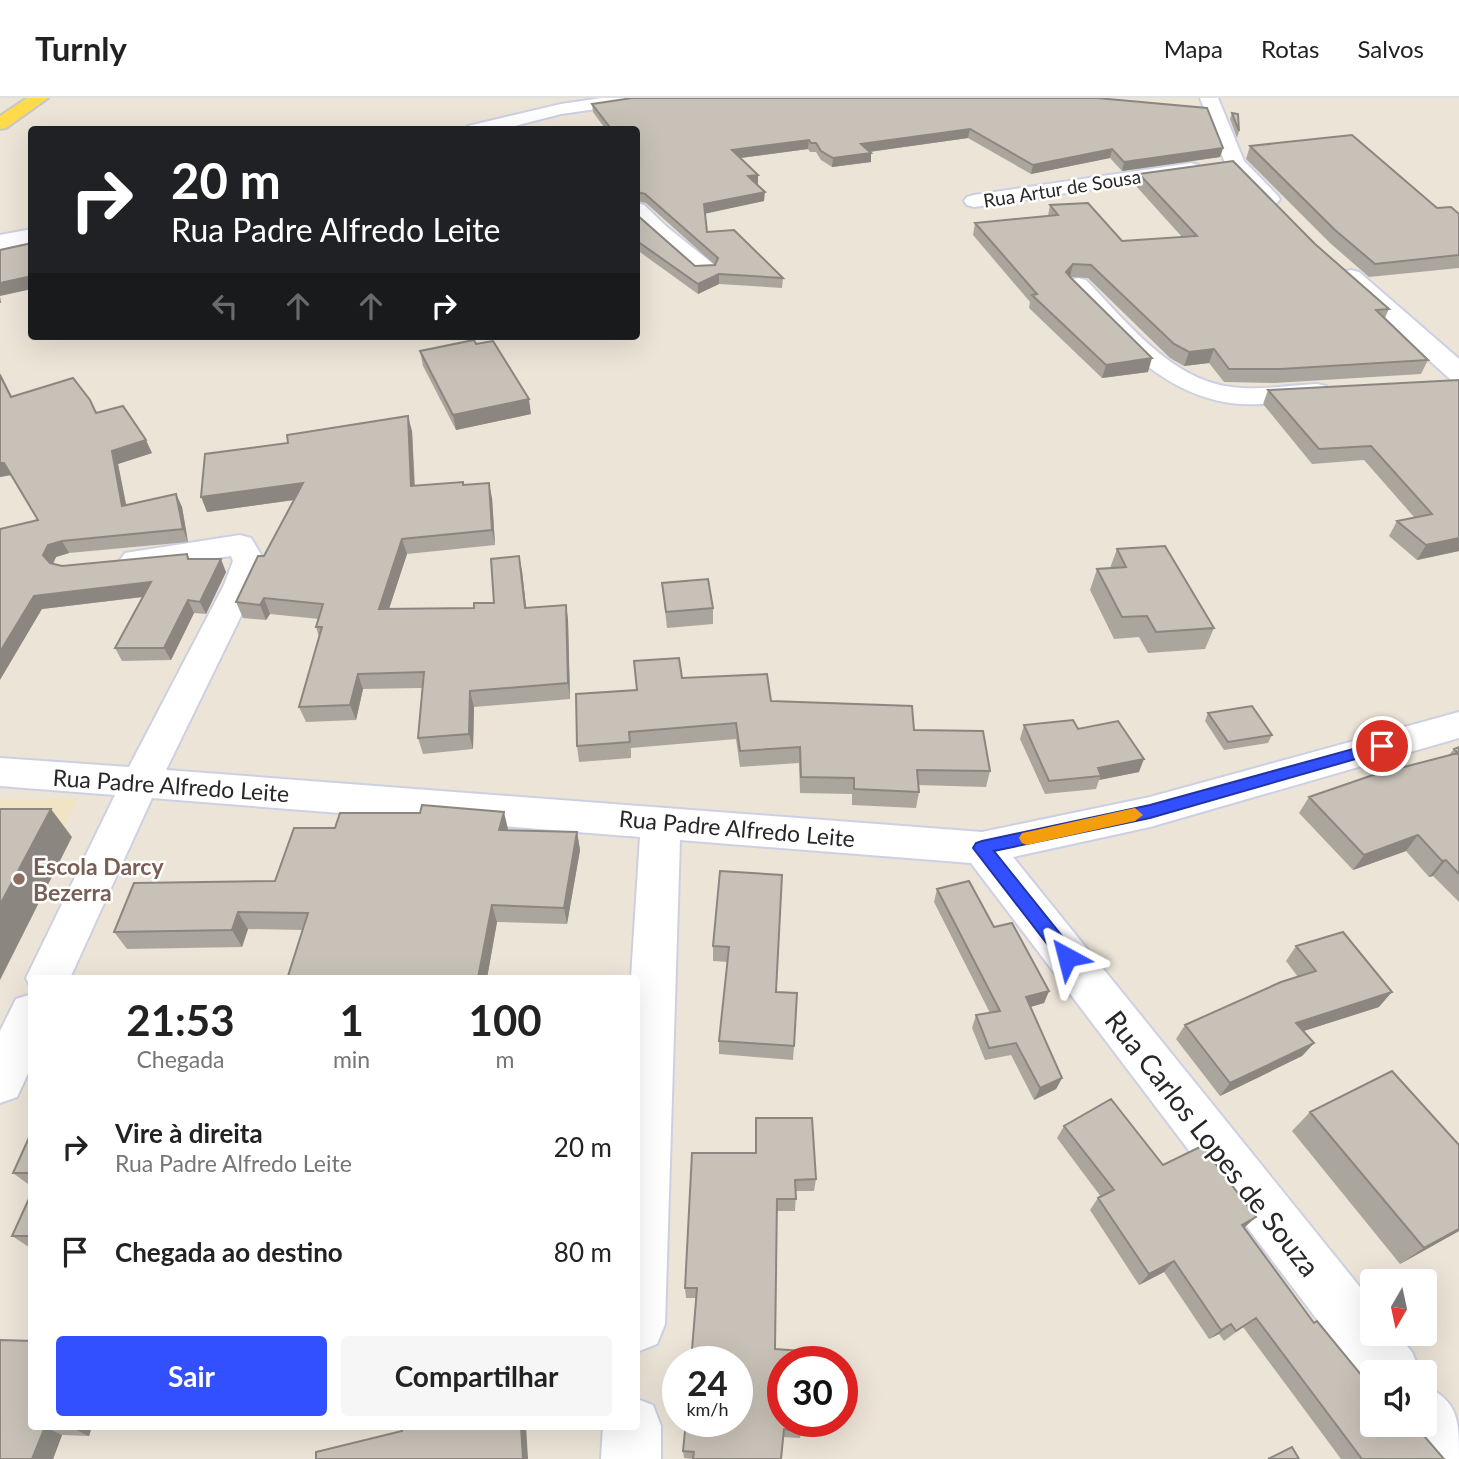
<!DOCTYPE html>
<html lang="pt">
<meta charset="utf-8">
<style>
body{margin:0;font-family:Lato,sans-serif;background:#f6f6f6;color:#222;height:100vh;display:flex;flex-direction:column;font-size:26px;white-space:nowrap}
*{box-sizing:border-box;margin:0}
p{font-size:23px;color:#767676}
.icon{flex:none;width:38px;height:38px;fill:none;stroke:currentColor;stroke-width:2;stroke-linecap:round;stroke-linejoin:round}
.map{position:relative;flex:1;overflow:hidden}
.sheet{position:absolute;left:28px;top:877px;width:612px;height:455px;display:flex;flex-direction:column;background:#fff;border-radius:7px;box-shadow:0 7px 28px #0002}
.sheet>*{flex:none}
.top-card{position:absolute;left:28px;top:28px;width:612px;height:214px;border-radius:7px;box-shadow:0 7px 28px #0002;background:#202124;color:#fff;overflow:hidden}
.needle{width:46px;rotate:189deg}
.fabs{position:absolute;left:1360px;top:1171px;display:grid;gap:14px}
.fabs a{display:grid;place-items:center;width:77px;height:77px;border-radius:7px;background:#fff;box-shadow:0 7px 28px #0002;font-size:35px}
.speed{position:absolute;left:662px;top:1248px;display:flex;gap:14px;font-size:35px;font-weight:700;text-align:center}
.speed>*{display:grid;place-content:center;width:91px;height:91px;border-radius:50%;background:#fff;box-shadow:0 7px 28px #0002;line-height:1}
.speed small{font-size:18px;font-weight:400}
.speed .limit{border:10px solid #d22;background:#fff;color:#111}
.pin{position:absolute;display:grid;place-items:center;width:60px;height:60px;color:#fff;margin:-30px;border:4px solid #fff;border-radius:50%;box-shadow:0 2px 7px #0007}
.me{position:absolute;width:77px;margin:-38px;rotate:322deg;stroke-linejoin:round;filter:drop-shadow(0 0 5px #0008)}
.turn{display:flex;align-items:center;gap:24px;height:147px;padding:0 28px;font-size:32px}
.turn .icon{width:91px;height:91px;stroke-width:2.5}
.turn b{display:block;font-size:49px;line-height:60px}
.lanes{display:flex;align-items:center;height:66px;padding:0 28px;background:#0003;justify-content:center;gap:35px;direction:ltr}
.lanes .off{opacity:.35}
.eta{display:flex;justify-content:space-evenly;align-items:center;height:119px;text-align:center}
.eta b{font-size:42px;font-weight:700;line-height:49px}
.action{display:flex;gap:14px;margin-top:auto;padding:14px 28px}
.action a{flex:1;height:80px;border-radius:7px;background:#3250ff;color:#fff;font-size:28px;font-weight:700;line-height:80px;text-align:center}
.action a+a{background:#f6f6f6;color:#222}
ul{padding:0;list-style:none}
li{display:flex;align-items:center;gap:21px;height:105px;padding:0 28px}
li div{flex:1}
li b{display:block;font-size:26px}
li em{font-style:normal}
header{display:flex;align-items:center;gap:42px;box-sizing:border-box;height:98px;padding:0 35px;background:#fff;border-bottom:2px solid #e0e0e0}
header strong{font-size:33px}
nav{display:flex;gap:38px;margin-inline-start:auto;font-size:24px}
.map>svg:first-child{display:block}
.education{fill:#f1e4c4}
.lines{fill:none;stroke-linecap:round;stroke-linejoin:round}
.minor-casing{stroke:#cdd0e3;stroke-width:4}
.major-casing{stroke:#c7c7c7;stroke-width:4}
.minor{fill:#fff;fill-rule:evenodd}
.major{fill:#ffdb4a;fill-rule:evenodd}
.wall{fill:#aba69d}
.shaded-wall{fill:#8b8780}
.building{fill:#c7c1b7;stroke:#8b8780;stroke-width:2}
.route{fill:#3250ff;stroke:#2034a6;stroke-width:2}
.slow{fill:#f59e0b}
.education-dot{fill:#8d6e63;stroke:#fff;stroke-width:2.5}
.labels{text-anchor:middle;dominant-baseline:central;stroke-width:5;stroke-linejoin:round;paint-order:stroke}
.far-street-label{font-size:19px;fill:#282828;stroke:#fff}
.street-label{font-size:23px;fill:#282828;stroke:#fff}
.education-label{font-size:23px;font-weight:bold;fill:#785e54;stroke:#fff;text-anchor:start}
.near-street-label{font-size:28px;fill:#282828;stroke:#fff}
</style>
<header>
<strong>Turnly</strong>
<nav><a>Mapa</a><a>Rotas</a><a>Salvos</a></nav>
</header>
<div class="map">
<svg width="1459" height="1361" viewBox="0 0 1459 1361">
<rect width="100%" height="100%" fill="#ece4d7"/>
<path class="education" d="M 0,701 L 77,701 L 0,861 Z"/>
<g class="lines">
<g class="minor-casing">
<path id="minor" d="M 602,0 L 648,0 L 639,5 L 561,16 L 499,32 L 466,32 L 468,28 L 561,6 Z
M 1200,0 L 1218,0 L 1244,63 L 1277,97 L 1280,101 L 1277,105 L 1263,105 L 1225,65 Z
M 1191,65 L 1198,67 L 1201,71 L 1198,75 L 974,109 L 967,107 L 964,103 L 967,99 L 974,97 Z
M 637,105 L 644,107 L 667,129 L 713,166 L 716,171 L 713,176 L 697,176 L 637,123 Z
M 32,131 L 32,144 L 0,151 L 0,137 Z
M 1351,172 L 1359,174 L 1459,261 L 1459,283 L 1450,281 L 1343,184 L 1340,179 L 1343,174 Z
M 1078,180 L 1086,182 C 1126,223 1170,281 1231,289 C 1259,293 1289,287 1317,286 L 1326,288 L 1330,294 L 1326,300 L 1317,302 C 1289,303 1259,309 1230,305 C 1159,294 1117,241 1070,192 L 1066,187 L 1070,182 Z
M 240,437 L 251,440 L 265,463 L 256,487 L 166,672 L 982,734 L 1150,699 L 1459,614 L 1459,640 L 1150,729 L 1013,759 L 1372,1204 L 1372,1236 L 1397,1236 L 1412,1254 L 1420,1274 L 1372,1274 L 1372,1294 L 971,765 L 680,742 L 665,1226 L 657,1246 L 637,1254 L 637,880 L 631,880 L 640,739 L 152,700 L 70,880 L 32,880 L 32,892 L 26,880 L 115,697 L 0,688 L 0,660 L 129,669 L 224,487 L 233,463 L 231,458 L 136,472 L 125,469 L 120,462 L 125,455 Z
M 32,896 L 32,967 L 17,999 L 0,1005 L 0,933 L 16,901 Z
M 1424,1287 C 1459,1304 1459,1322 1459,1361 L 1422,1361 L 1403,1337 L 1399,1326 L 1424,1326 Z
M 637,1301 L 653,1307 L 661,1328 L 661,1361 L 601,1361 L 603,1328 L 637,1328 Z"/>
</g>
<g class="major-casing">
<path id="major" d="M 27,0 L 48,0 L 6,30 L 0,31 L 0,18 Z"/>
</g>
<use href="#minor" class="minor"/>
<use href="#major" class="major"/>
</g>
<path class="wall" d="M 632,0 L 1223,50 L 1220,59 L 1122,73 L 1110,60 L 1031,76 L 968,40 L 870,54 L 871,64 L 832,69 L 821,62 L 816,54 L 810,54 L 808,51 L 741,60 L 758,77 L 758,86 L 757,86 L 764,103 L 705,115 L 707,134 L 783,180 L 782,190 L 719,186 L 698,196 L 637,152 L 637,117 L 695,168 L 715,167 L 646,105 L 637,103 L 637,32 L 606,32 L 593,14 L 592,6 Z
M 1232,15 L 1239,33 L 1237,40 L 1230,21 Z
M 1250,48 L 1459,116 L 1459,170 L 1369,179 L 1330,145 L 1246,61 Z
M 1139,76 L 1315,146 L 1389,211 L 1385,220 L 1428,262 L 1421,276 L 1275,285 L 1224,284 L 1209,265 L 1184,268 L 1170,260 L 1088,180 L 1070,179 L 1148,274 L 1102,280 L 1029,210 L 1030,204 L 973,137 L 975,125 L 1048,118 L 1050,107 L 1122,143 L 1182,139 L 1136,88 Z
M 420,253 L 531,316 L 456,332 L 423,268 Z
M 0,275 L 12,299 L 97,315 L 152,355 L 118,366 L 126,407 L 176,396 L 182,409 L 188,444 L 69,455 L 56,459 L 53,466 L 62,468 L 187,456 L 190,461 L 226,474 L 206,516 L 194,515 L 171,562 L 122,563 L 115,550 L 143,499 L 42,511 L 38,422 L 11,377 L 0,379 Z
M 1459,282 L 1459,453 L 1417,462 L 1389,438 L 1397,423 L 1414,419 L 1364,362 L 1312,366 L 1263,306 L 1268,292 Z
M 412,333 L 415,388 L 463,387 L 492,400 L 495,447 L 407,456 L 389,511 L 474,510 L 494,505 L 522,473 L 526,510 L 566,507 L 568,522 L 570,601 L 474,609 L 473,651 L 423,656 L 418,640 L 422,590 L 363,591 L 356,622 L 306,624 L 299,609 L 319,539 L 316,529 L 319,521 L 270,516 L 266,522 L 243,520 L 236,504 L 264,458 L 294,402 L 207,414 Z
M 1117,451 L 1214,530 L 1205,551 L 1148,555 L 1139,539 L 1114,541 L 1090,492 L 1097,471 L 1110,470 Z
M 662,485 L 713,510 L 713,526 L 667,530 Z
M 682,580 L 771,603 L 914,632 L 990,673 L 986,689 L 918,687 L 919,694 L 916,710 L 852,707 L 852,696 L 800,695 L 799,665 L 740,669 L 736,641 L 631,650 L 631,660 L 579,664 L 577,648 Z
M 1208,615 L 1272,637 L 1268,645 L 1224,652 L 1205,623 Z
M 1024,627 L 1078,631 L 1139,674 L 1099,682 L 1096,691 L 1045,696 L 1020,641 Z
M 1459,649 L 1459,804 L 1433,778 L 1429,779 L 1406,753 L 1353,772 L 1299,715 L 1309,699 L 1448,658 L 1454,651 Z
M 508,731 L 508,733 L 577,734 L 580,752 L 567,826 L 497,824 L 487,880 L 267,880 L 288,878 L 303,832 L 248,831 L 242,849 L 127,851 L 114,834 L 275,783 Z
M 720,773 L 776,894 L 794,948 L 793,962 L 719,956 L 719,943 L 728,864 L 713,863 L 713,848 Z
M 937,791 L 994,829 L 1049,893 L 1044,905 L 1030,909 L 1062,980 L 1056,991 L 1034,1002 L 1011,957 L 985,962 L 972,930 L 976,917 L 990,915 L 934,804 Z
M 1296,848 L 1379,909 L 1303,933 L 1314,945 L 1302,958 L 1220,998 L 1176,941 L 1185,927 L 1298,879 L 1286,863 Z
M 1310,1014 L 1459,1047 L 1459,1133 L 1400,1166 L 1292,1033 Z
M 1064,1028 L 1163,1067 L 1244,1130 L 1372,1326 L 1418,1331 L 1444,1361 L 1341,1361 L 1243,1229 L 1224,1243 L 1219,1236 L 1209,1241 L 1164,1174 L 1139,1187 L 1090,1112 L 1098,1100 L 1101,1099 L 1057,1040 Z
M 32,1033 L 32,1089 L 13,1075 Z
M 692,1055 L 816,1081 L 814,1093 L 796,1093 L 795,1113 L 777,1113 L 775,1251 L 802,1333 L 800,1340 L 783,1339 L 693,1361 L 684,1360 L 683,1353 L 696,1200 L 686,1200 L 685,1190 Z
M 32,1094 L 32,1151 L 12,1138 Z
M 0,1242 L 92,1328 L 89,1338 L 62,1337 L 53,1361 Z"/>
<path class="shaded-wall" d="M 970,31 L 968,40 L 860,55 L 861,46 Z
M 809,42 L 808,51 L 732,61 L 732,52 Z
M 1223,50 L 1220,59 L 1122,73 L 1124,64 Z
M 1112,51 L 1110,60 L 1031,76 L 1033,67 Z
M 871,55 L 871,64 L 832,69 L 833,60 Z
M 758,77 L 758,86 L 748,88 L 748,78 Z
M 765,94 L 764,103 L 704,116 L 704,106 Z
M 1073,166 L 1070,179 L 1066,174 Z
M 719,176 L 719,186 L 698,196 L 698,186 Z
M 32,178 L 32,191 L 0,198 L 1,205 L 0,205 L 0,185 Z
M 1214,251 L 1209,265 L 1184,268 L 1189,254 Z
M 1152,260 L 1148,274 L 1102,280 L 1106,267 Z
M 529,301 L 531,316 L 456,332 L 453,317 Z
M 408,318 L 412,333 L 415,404 L 411,388 Z
M 146,342 L 152,355 L 118,366 L 129,421 L 122,408 L 112,353 Z
M 0,365 L 4,365 L 11,377 L 0,379 Z
M 303,385 L 308,400 L 207,414 L 201,399 Z
M 489,385 L 492,400 L 495,447 L 492,432 Z
M 176,396 L 182,409 L 188,444 L 183,431 Z
M 1459,440 L 1459,453 L 1417,462 L 1426,447 Z
M 402,441 L 407,456 L 384,526 L 379,511 Z
M 62,443 L 69,455 L 56,459 L 51,470 L 43,457 L 48,447 Z
M 519,458 L 522,473 L 528,525 L 525,510 Z
M 221,461 L 226,474 L 206,516 L 200,504 Z
M 151,484 L 158,497 L 42,511 L 0,582 L 0,554 L 34,498 Z
M 264,500 L 270,516 L 266,522 L 260,507 Z
M 188,502 L 194,515 L 171,562 L 164,550 Z
M 566,507 L 568,522 L 570,601 L 568,585 Z
M 358,576 L 363,591 L 356,622 L 350,607 Z
M 470,593 L 474,609 L 473,651 L 469,636 Z
M 1144,661 L 1139,674 L 1099,682 L 1101,678 L 1098,670 Z
M 51,711 L 72,739 L 0,882 L 0,807 Z
M 504,714 L 508,731 L 504,750 L 499,732 Z
M 577,734 L 580,752 L 567,826 L 564,810 Z
M 1418,737 L 1406,753 L 1353,772 L 1364,757 Z
M 1446,762 L 1433,778 L 1429,779 L 1442,763 Z
M 492,807 L 497,824 L 487,880 L 478,880 Z
M 238,814 L 248,831 L 242,849 L 232,832 Z
M 1049,893 L 1044,905 L 1020,912 L 1026,899 Z
M 1392,894 L 1379,909 L 1285,939 L 1296,925 Z
M 1314,945 L 1302,958 L 1220,998 L 1230,985 Z
M 1062,980 L 1056,991 L 1034,1002 L 1040,990 Z
M 1256,1119 L 1244,1130 L 1242,1127 Z
M 1459,1131 L 1459,1133 L 1400,1166 L 1424,1150 Z
M 1174,1163 L 1164,1174 L 1139,1187 L 1149,1176 Z
M 1231,1226 L 1219,1236 L 1209,1241 L 1221,1232 Z
M 73,1328 L 92,1328 L 89,1338 L 72,1330 Z
M 521,1328 L 526,1328 L 528,1361 L 523,1361 Z
M 45,1329 L 62,1337 L 53,1361 L 32,1361 Z"/>
<path class="building" d="M 632,0 L 1097,0 L 1207,10 L 1223,50 L 1124,64 L 1112,51 L 1033,67 L 970,31 L 861,46 L 871,55 L 833,60 L 821,53 L 816,45 L 811,45 L 809,42 L 732,52 L 758,77 L 748,78 L 765,94 L 704,106 L 707,134 L 734,132 L 783,180 L 719,176 L 698,186 L 637,143 L 637,117 L 695,168 L 715,167 L 718,160 L 645,96 L 637,94 L 637,32 L 612,32 L 592,6 Z
M 1232,15 L 1238,16 L 1239,33 Z
M 1352,37 L 1437,110 L 1451,109 L 1459,116 L 1459,157 L 1375,166 L 1335,132 L 1250,48 Z
M 1233,63 L 1315,146 L 1389,211 L 1376,212 L 1428,262 L 1281,271 L 1229,271 L 1214,251 L 1189,254 L 1174,246 L 1091,167 L 1073,166 L 1066,174 L 1071,180 L 1152,260 L 1106,267 L 1032,197 L 1037,196 L 975,125 L 1058,117 L 1050,107 L 1088,105 L 1122,143 L 1197,138 L 1139,76 Z
M 32,145 L 32,178 L 0,185 L 0,152 Z
M 474,242 L 476,246 L 493,243 L 529,301 L 453,317 L 420,253 Z
M 0,277 L 11,299 L 73,280 L 90,302 L 96,315 L 123,308 L 146,342 L 112,353 L 122,408 L 176,396 L 183,431 L 62,443 L 48,447 L 43,457 L 50,465 L 62,468 L 187,456 L 188,461 L 221,461 L 200,504 L 188,502 L 164,550 L 115,550 L 151,484 L 34,498 L 0,554 L 0,431 L 38,422 L 4,365 L 0,365 Z
M 1459,282 L 1459,440 L 1426,447 L 1397,423 L 1432,416 L 1371,348 L 1319,351 L 1268,292 Z
M 408,318 L 411,388 L 463,384 L 463,387 L 489,385 L 492,432 L 402,441 L 379,511 L 474,510 L 474,505 L 494,505 L 491,461 L 519,458 L 525,510 L 566,507 L 568,585 L 470,593 L 469,636 L 418,640 L 424,574 L 358,576 L 350,607 L 299,609 L 322,529 L 316,529 L 323,506 L 264,500 L 260,507 L 236,504 L 258,458 L 264,458 L 303,385 L 201,399 L 205,356 L 288,345 L 287,337 Z
M 1165,448 L 1214,530 L 1156,534 L 1147,518 L 1122,519 L 1097,471 L 1126,469 L 1117,451 Z
M 708,481 L 713,510 L 666,514 L 662,485 Z
M 679,560 L 682,580 L 767,576 L 771,603 L 912,608 L 914,632 L 983,633 L 990,673 L 917,672 L 919,694 L 854,691 L 854,680 L 801,679 L 800,649 L 740,653 L 736,625 L 629,634 L 630,644 L 577,648 L 576,596 L 637,592 L 634,563 Z
M 1252,608 L 1272,637 L 1228,644 L 1208,615 Z
M 1073,622 L 1078,631 L 1118,623 L 1144,661 L 1098,670 L 1101,678 L 1049,683 L 1024,627 Z
M 1459,649 L 1459,776 L 1446,762 L 1442,763 L 1418,737 L 1364,757 L 1309,699 L 1373,677 L 1458,655 L 1454,651 Z
M 422,707 L 504,714 L 499,732 L 577,734 L 564,810 L 492,807 L 478,880 L 267,880 L 268,879 L 288,878 L 308,815 L 238,814 L 232,832 L 114,834 L 134,785 L 275,783 L 294,730 L 335,730 L 340,715 L 420,715 Z
M 0,711 L 51,711 L 0,807 Z
M 720,773 L 782,777 L 776,894 L 797,895 L 794,948 L 719,943 L 729,849 L 713,848 Z
M 969,783 L 994,829 L 1012,825 L 1049,893 L 1026,899 L 1062,980 L 1040,990 L 1016,945 L 989,950 L 976,917 L 1000,913 L 937,791 Z
M 1343,834 L 1392,894 L 1296,925 L 1314,945 L 1230,985 L 1185,927 L 1281,884 L 1316,873 L 1296,848 Z
M 1392,973 L 1459,1047 L 1459,1131 L 1424,1150 L 1310,1014 Z
M 1111,1001 L 1163,1067 L 1202,1048 L 1256,1119 L 1242,1127 L 1314,1225 L 1317,1223 L 1372,1290 L 1372,1326 L 1416,1326 L 1418,1331 L 1444,1361 L 1362,1361 L 1256,1220 L 1236,1233 L 1231,1226 L 1221,1232 L 1174,1163 L 1149,1176 L 1098,1100 L 1114,1092 L 1064,1028 Z
M 756,1020 L 812,1020 L 816,1081 L 795,1082 L 796,1101 L 777,1101 L 775,1251 L 803,1253 L 803,1264 L 782,1264 L 782,1323 L 802,1323 L 802,1333 L 784,1331 L 781,1361 L 693,1361 L 694,1354 L 683,1353 L 686,1323 L 737,1323 L 737,1264 L 691,1264 L 697,1190 L 685,1190 L 692,1055 L 756,1055 Z
M 32,1033 L 32,1075 L 13,1075 Z
M 32,1094 L 32,1138 L 12,1138 Z
M 0,1242 L 32,1243 L 32,1328 L 73,1328 L 72,1330 L 45,1329 L 32,1361 L 0,1361 Z
M 408,1328 L 521,1328 L 523,1361 L 316,1361 L 316,1354 L 402,1333 L 402,1330 Z
M 1292,1349 L 1299,1361 L 1268,1361 Z"/>
<path class="route" d="M 1382,643 L 1389,648 L 1387,652 L 1150,720 L 994,753 L 1074,853 L 1076,859 L 1074,864 L 1067,867 L 1061,864 L 973,750 L 976,745 L 982,743 L 1150,707 Z"/>
<path class="slow" d="M 1135,710 L 1143,717 L 1135,723 L 1027,747 L 1022,745 L 1019,740 L 1022,735 L 1027,734 Z"/>
<circle class="education-dot" cx="19" cy="781" r="7"/>
<g class="labels">
<g class="far-street-label">
<text transform="translate(1062 90) rotate(-9)">Rua Artur de Sousa</text>
</g>
<g class="street-label">
<text transform="translate(171 687) rotate(4)">Rua Padre Alfredo Leite</text>
<text transform="translate(737 730) rotate(5)">Rua Padre Alfredo Leite</text>
</g>
<g class="education-label">
<text x="33" y="768">Escola Darcy<tspan x="33" dy="26">Bezerra</tspan></text>
</g>
<g class="near-street-label">
<text transform="translate(1213 1045) rotate(52)">Rua Carlos Lopes de Souza</text>
</g>
</g>
</svg>
<div class="fabs">
<a><svg class="needle" viewBox="-14 -14 28 28"><path d="M0-13l5 13h-10z" fill="#e53935"/><path d="M0 13l5-13h-10z" fill="#767676"/></svg></a>
<a><svg class="icon" aria-label="sound" viewBox="0 0 24 24"><path d="M4 9h4l5-4v14l-5-4H4zM17 9q2 3 0 6"/></svg></a>
</div>
<div class="speed"><div>24<small>km/h</small></div><div class="limit">30</div></div>
<div class="pin" style="left:1382px;top:648px;background:#d93025"><svg class="icon" aria-label="arrive" viewBox="0 0 24 24"><path d="M6 21V4h12l-3 4 3 4H6"/></svg></div>
<svg class="me" style="left:1067px;top:859px" viewBox="-20 -20 40 40"><path d="M0-17L14 15 0 8-14 15z" fill="#3250ff" stroke="#fff" stroke-width="4"/></svg>
<div class="top-card">
<div class="turn"><svg class="icon" aria-label="right" viewBox="0 0 24 24"><path d="M7 20v-9h11M14 6l5 5-5 5"/></svg><div><b>20 m</b>Rua Padre Alfredo Leite</div></div>
<div class="lanes"><svg class="icon off" aria-label="left" viewBox="0 0 24 24"><path d="M17 20v-9H6M10 6l-5 5 5 5"/></svg><svg class="icon off" aria-label="ahead" viewBox="0 0 24 24"><path d="M12 20V5M6 11l6-6 6 6"/></svg><svg class="icon off" aria-label="ahead" viewBox="0 0 24 24"><path d="M12 20V5M6 11l6-6 6 6"/></svg><svg class="icon" aria-label="right" viewBox="0 0 24 24"><path d="M7 20v-9h11M14 6l5 5-5 5"/></svg></div>
</div>
<section class="sheet">
<div class="eta">
<div><b>21:53</b><p>Chegada</p></div>
<div><b>1</b><p>min</p></div>
<div><b>100</b><p>m</p></div>
</div>
<ul>
<li><svg class="icon" aria-label="right" viewBox="0 0 24 24"><path d="M7 20v-9h11M14 6l5 5-5 5"/></svg><div><b>Vire à direita</b><p>Rua Padre Alfredo Leite</p></div><em>20 m</em></li>
<li><svg class="icon" aria-label="arrive" viewBox="0 0 24 24"><path d="M6 21V4h12l-3 4 3 4H6"/></svg><div><b>Chegada ao destino</b></div><em>80 m</em></li>
</ul>
<div class="action"><a>Sair</a><a>Compartilhar</a></div>
</section>
</div>
